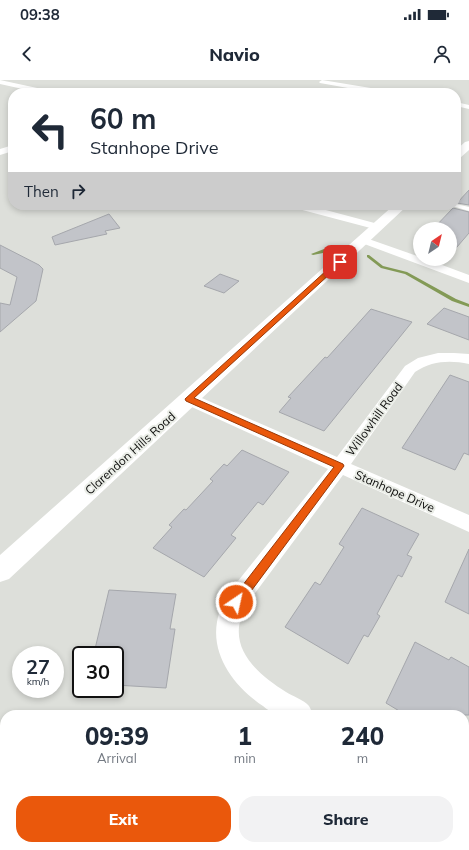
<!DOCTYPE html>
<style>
body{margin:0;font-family:Mulish,sans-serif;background:#f2f2f3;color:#1f2937;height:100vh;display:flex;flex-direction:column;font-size:15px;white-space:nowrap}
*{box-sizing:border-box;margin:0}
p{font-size:13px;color:#747a83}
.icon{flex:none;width:22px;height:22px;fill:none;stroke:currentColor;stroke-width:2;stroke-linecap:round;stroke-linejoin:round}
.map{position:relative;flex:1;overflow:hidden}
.details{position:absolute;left:0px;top:630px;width:469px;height:140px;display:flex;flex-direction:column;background:#fff;border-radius:16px 16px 0 0;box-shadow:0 2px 6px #0003}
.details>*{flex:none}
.banner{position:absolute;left:8px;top:8px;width:453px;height:122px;border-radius:16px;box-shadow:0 2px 6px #0003;background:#fff;color:#1f2937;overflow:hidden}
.needle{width:26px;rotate:35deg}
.buttons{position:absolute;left:413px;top:142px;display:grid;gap:8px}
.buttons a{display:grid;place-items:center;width:44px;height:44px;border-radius:50%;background:#fff;box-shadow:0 2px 6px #0003;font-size:20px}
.speed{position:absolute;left:12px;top:566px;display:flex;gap:8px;font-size:20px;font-weight:700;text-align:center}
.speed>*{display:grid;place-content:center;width:52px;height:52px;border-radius:50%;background:#fff;box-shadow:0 2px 6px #0003;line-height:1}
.speed small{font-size:10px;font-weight:400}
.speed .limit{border:2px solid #111;border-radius:6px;background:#fff;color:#111}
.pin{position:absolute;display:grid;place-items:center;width:34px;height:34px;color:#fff;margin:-17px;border-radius:8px;box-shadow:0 2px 6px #0006}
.me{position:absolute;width:44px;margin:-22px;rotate:34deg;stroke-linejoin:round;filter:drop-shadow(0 0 3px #0008)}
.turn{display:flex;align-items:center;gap:14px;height:84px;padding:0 16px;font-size:18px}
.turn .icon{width:52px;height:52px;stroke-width:2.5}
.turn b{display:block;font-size:28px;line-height:34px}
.then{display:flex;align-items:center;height:38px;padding:0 16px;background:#0003;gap:8px;font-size:15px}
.eta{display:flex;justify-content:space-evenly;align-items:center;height:68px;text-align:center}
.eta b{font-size:24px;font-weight:800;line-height:28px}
.primary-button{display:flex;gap:8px;margin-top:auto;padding:8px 16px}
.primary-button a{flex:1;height:46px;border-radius:16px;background:#ea580c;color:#fff;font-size:16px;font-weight:800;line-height:46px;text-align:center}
.primary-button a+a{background:#f2f2f3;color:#1f2937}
.status{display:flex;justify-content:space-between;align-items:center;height:28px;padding:0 20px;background:#fff;direction:ltr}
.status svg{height:11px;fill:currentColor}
header{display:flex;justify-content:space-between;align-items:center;height:52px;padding:0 16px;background:#fff;font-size:18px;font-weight:800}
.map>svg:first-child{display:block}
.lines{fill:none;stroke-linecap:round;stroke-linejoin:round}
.stream{fill:#839a56;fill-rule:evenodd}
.building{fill:#c2c4c9;stroke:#a5a7ac}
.service{fill:#fff;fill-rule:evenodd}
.minor{fill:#fff;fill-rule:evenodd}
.tertiary{fill:#fff;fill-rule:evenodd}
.route{fill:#ea580c;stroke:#983908}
.labels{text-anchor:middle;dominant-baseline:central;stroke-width:4;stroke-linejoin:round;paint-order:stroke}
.street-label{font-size:12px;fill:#0e0e0d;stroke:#eaede7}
</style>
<div class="status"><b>09:38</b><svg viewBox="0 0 49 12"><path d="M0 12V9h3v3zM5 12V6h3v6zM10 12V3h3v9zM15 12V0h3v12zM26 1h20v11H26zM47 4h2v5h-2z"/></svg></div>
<header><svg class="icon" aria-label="back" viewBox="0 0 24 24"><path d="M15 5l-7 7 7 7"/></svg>Navio<svg class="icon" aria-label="person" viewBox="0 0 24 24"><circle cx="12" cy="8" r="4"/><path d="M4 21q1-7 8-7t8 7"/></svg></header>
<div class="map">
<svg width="469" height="770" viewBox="0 0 469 770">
<rect width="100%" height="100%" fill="#dddfda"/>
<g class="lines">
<path class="stream" d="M 332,166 L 335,167 L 323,173 L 313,175 L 311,174 Z
M 367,175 L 369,175 L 383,186 L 407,192 L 456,219 L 469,224 L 469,227 L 452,221 L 405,194 L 381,188 L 367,177 Z"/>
</g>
<path class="building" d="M 469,110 L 469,125 L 457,123 Z
M 453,128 L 469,132 L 469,153 L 451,174 L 450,174 L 450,149 L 433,149 Z
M 109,134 L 120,148 L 105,151 L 107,154 L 55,165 L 52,157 Z
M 0,165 L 39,185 L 43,189 L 36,221 L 0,252 L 0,223 L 10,225 L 17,197 L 0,188 Z
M 220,194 L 239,201 L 224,213 L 204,206 Z
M 444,228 L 469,237 L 469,260 L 427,244 Z
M 371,229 L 412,242 L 324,351 L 279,332 L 291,318 L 288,317 L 325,277 L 327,278 Z
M 450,295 L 469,302 L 469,375 L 464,373 L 455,390 L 402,368 Z
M 242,370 L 289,392 L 263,425 L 258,422 L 231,455 L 236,458 L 204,497 L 153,468 L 172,447 L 169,445 L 184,429 L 186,430 L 213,401 L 210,399 L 224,384 L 227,386 Z
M 362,428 L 419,454 L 407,475 L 412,477 L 402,497 L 398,495 L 377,534 L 380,536 L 368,557 L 364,555 L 348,584 L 285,547 L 315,502 L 320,505 L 344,467 L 339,464 Z
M 469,469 L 469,534 L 445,522 Z
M 109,510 L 176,514 L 170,549 L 175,549 L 166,608 L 115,605 L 115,575 L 100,575 L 101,570 L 95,569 Z
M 415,562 L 449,580 L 451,577 L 469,587 L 469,635 L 406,635 L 386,623 Z"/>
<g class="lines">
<path class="service" d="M 456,124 L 469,127 L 469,131 L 449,125 Z"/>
<path class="minor" d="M 0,0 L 51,11 L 55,13 L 41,13 L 0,4 Z
M 322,0 L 389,11 L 393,13 L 376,13 L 320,3 L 319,2 Z
M 456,22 L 469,25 L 469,29 L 456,26 Z
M 13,65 L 13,71 L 0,75 L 0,69 Z
M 290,125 L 307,125 L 382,145 L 384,147 L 378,150 L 291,127 Z
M 363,157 L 420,177 L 420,179 L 426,179 L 469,195 L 469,203 L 359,162 L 357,160 L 359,158 Z
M 438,273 L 454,273 L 469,274 L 469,284 C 449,280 432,281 415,292 L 351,384 L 469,435 L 469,452 L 343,395 L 250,520 C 222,561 251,590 286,612 C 292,616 304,620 309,626 C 311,629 312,633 313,635 C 304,635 284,638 276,634 C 271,633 267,629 263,626 C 236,608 211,577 217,542 C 219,528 227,517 234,506 L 328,389 L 183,323 L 181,319 L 183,315 L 189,314 L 195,315 L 337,377 L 405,286 L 418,278 Z
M 464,725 L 469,727 L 469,757 L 464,755 Z"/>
<path class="tertiary" d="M 469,61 L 469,70 L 460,78 L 456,79 L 456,70 L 465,62 Z
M 394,125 L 408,125 L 9,499 L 0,502 L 0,475 Z"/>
</g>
<path class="route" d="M 338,180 L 343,182 L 194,318 L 343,384 L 344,386 L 240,526 L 236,527 L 232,526 L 231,522 L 232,519 L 334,387 L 186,321 L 185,319 Z"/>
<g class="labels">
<g class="street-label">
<text transform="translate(374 339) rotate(-54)">Willowhill Road</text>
<text transform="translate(130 373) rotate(-42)">Clarendon Hills Road</text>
<text transform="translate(395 411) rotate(24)">Stanhope Drive</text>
</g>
</g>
</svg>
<div class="buttons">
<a><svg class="needle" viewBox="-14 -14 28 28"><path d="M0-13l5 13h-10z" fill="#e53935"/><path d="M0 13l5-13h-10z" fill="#747a83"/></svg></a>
</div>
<div class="speed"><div>27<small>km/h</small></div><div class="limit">30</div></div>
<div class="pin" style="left:340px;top:182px;background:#d93025"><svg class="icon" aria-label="arrive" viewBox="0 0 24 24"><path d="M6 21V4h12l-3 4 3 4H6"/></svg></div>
<svg class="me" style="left:236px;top:522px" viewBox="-20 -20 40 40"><circle r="17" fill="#ea580c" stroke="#fff" stroke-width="3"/><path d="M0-11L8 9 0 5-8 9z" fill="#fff"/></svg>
<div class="banner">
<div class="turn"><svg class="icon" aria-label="left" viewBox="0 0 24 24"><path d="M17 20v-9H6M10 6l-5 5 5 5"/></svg><div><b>60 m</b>Stanhope Drive</div></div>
<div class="then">Then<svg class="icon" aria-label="right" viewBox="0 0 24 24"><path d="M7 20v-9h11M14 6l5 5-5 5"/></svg></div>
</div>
<section class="details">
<div class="eta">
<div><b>09:39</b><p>Arrival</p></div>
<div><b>1</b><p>min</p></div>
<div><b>240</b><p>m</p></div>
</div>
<div class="primary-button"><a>Exit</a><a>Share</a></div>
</section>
</div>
